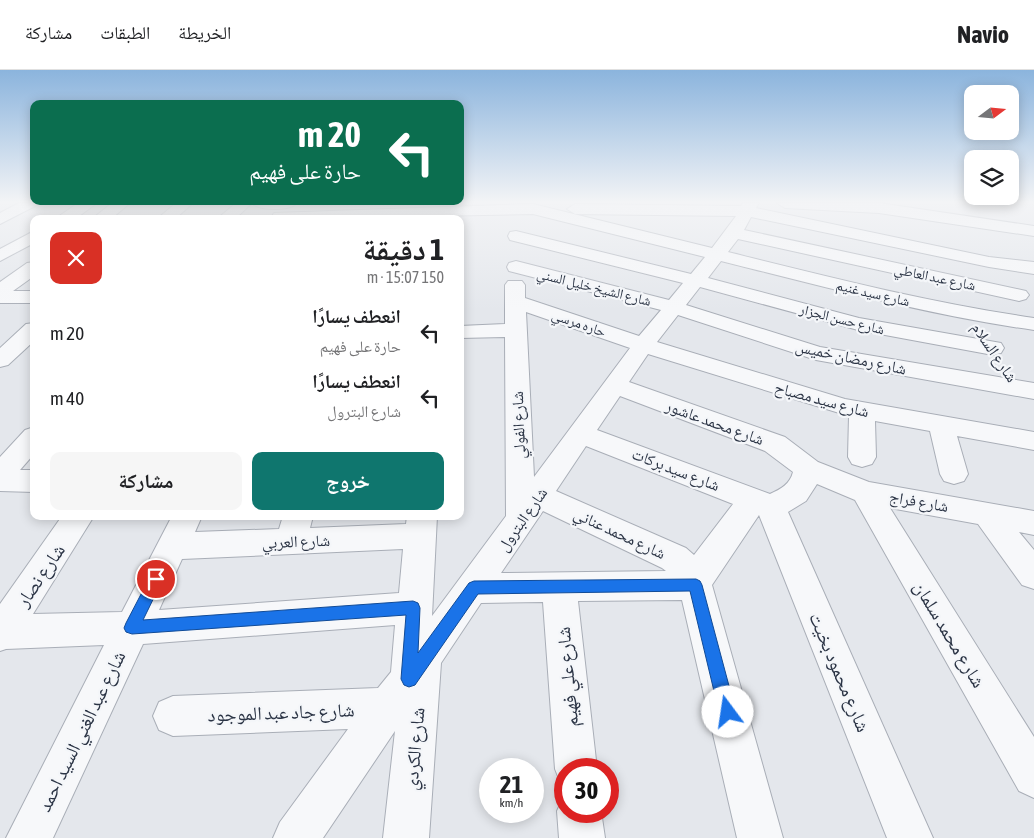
<!DOCTYPE html>
<html lang="ar">
<meta charset="utf-8">
<style>
body{margin:0;font-family:"Asap Condensed","Noto Naskh Arabic",sans-serif;background:#f6f6f6;color:#202124;direction:rtl;height:100vh;display:flex;flex-direction:column;font-size:19px;white-space:nowrap}
*{box-sizing:border-box;margin:0}
p{font-size:16px;color:#757577}
.icon{flex:none;width:28px;height:28px;fill:none;stroke:currentColor;stroke-width:2;stroke-linecap:round;stroke-linejoin:round}
.map{position:relative;flex:1;overflow:hidden;direction:ltr}
.drawer{position:absolute;left:30px;top:145px;width:434px;height:305px;display:flex;flex-direction:column;background:#fff;border-radius:10px;box-shadow:0 2px 12px #0003;direction:rtl}
.drawer>*{flex:none}
.banner{position:absolute;left:30px;top:30px;width:434px;height:105px;border-radius:10px;box-shadow:0 2px 12px #0003;direction:rtl;background:#0b6e4f;color:#fff;overflow:hidden}
.needle{width:32px;rotate:74deg}
.controls{position:absolute;left:964px;top:15px;display:grid;gap:10px}
.controls a{display:grid;place-items:center;width:55px;height:55px;border-radius:10px;background:#fff;box-shadow:0 2px 12px #0003;font-size:25px}
.speed{position:absolute;left:479px;top:688px;display:flex;gap:10px;font-size:25px;font-weight:700;text-align:center}
.speed>*{display:grid;place-content:center;width:65px;height:65px;border-radius:50%;background:#fff;box-shadow:0 2px 12px #0003;line-height:1}
.speed small{font-size:12px;font-weight:400}
.speed .limit{border:8px solid #d22;background:#fff;color:#111}
.pin{position:absolute;display:grid;place-items:center;width:42px;height:42px;color:#fff;margin:-21px;border:2px solid #fff;border-radius:50%;box-shadow:0 1px 5px #0007}
.me{position:absolute;width:55px;margin:-28px;rotate:346deg;stroke-linejoin:round;filter:drop-shadow(0 0 4px #0008)}
.turn{display:flex;align-items:center;gap:18px;height:105px;padding:0 20px;font-size:22px}
.turn .icon{width:65px;height:65px;stroke-width:2.5}
.turn b{display:block;font-size:35px;line-height:42px}
.round{display:grid;place-items:center;flex:none;width:52px;height:52px;border-radius:10px;background:#f6f6f6}
.head{display:flex;align-items:center;justify-content:space-between;height:85px;padding:0 20px}
h1{font-size:30px;font-weight:700;line-height:38px}
.button{display:flex;gap:10px;margin-top:auto;padding:10px 20px}
.button a{flex:1;height:58px;border-radius:10px;background:#0f766e;color:#fff;font-size:20px;font-weight:700;line-height:58px;text-align:center}
.button a+a{background:#f6f6f6;color:#202124}
ul{padding:0;list-style:none}
li{display:flex;align-items:center;gap:15px;height:65px;padding:0 20px}
li div{flex:1}
li b{display:block;font-size:19px}
li em{font-style:normal}
header{display:flex;align-items:center;gap:30px;box-sizing:border-box;height:70px;padding:0 25px;background:#fff;border-bottom:1px solid #e0e0e0}
header strong{font-size:24px}
nav{display:flex;gap:28px;margin-inline-start:auto;font-size:18px}
.map>svg:first-child{display:block}
.lines{fill:none;stroke-linecap:round;stroke-linejoin:round}
.minor-casing{stroke:#a9aeb7;stroke-width:2}
.minor{fill:#f7f8fa;fill-rule:evenodd}
.route{fill:#1a73e8;stroke:#114b97}
.labels{text-anchor:middle;dominant-baseline:central;stroke-width:4.5;stroke-linejoin:round;paint-order:stroke}
.far-street-label{font-size:14px;fill:#2b3445;stroke:#f4f6f9}
.street-label{font-size:16px;fill:#2b3445;stroke:#f4f6f9}
.near-street-label{font-size:19px;fill:#2b3445;stroke:#f4f6f9}
</style>
<header>
<strong>Navio</strong>
<nav><a>الخريطة</a><a>الطبقات</a><a>مشاركة</a></nav>
</header>
<div class="map">
<svg width="1034" height="768" viewBox="0 0 1034 768">
<rect width="100%" height="100%" fill="#e4e7ec"/>
<g class="lines">
<g class="minor-casing">
<path id="minor" d="M 19,133 L 38,133 L 35,136 L 0,154 L 0,143 Z
M 78,133 L 97,133 L 75,149 L 55,149 Z
M 112,133 L 130,133 L 111,149 L 92,149 Z
M 176,133 L 193,133 L 175,149 L 157,149 Z
M 236,133 L 297,133 C 290,141 259,141 252,133 L 235,149 L 217,149 Z
M 743,133 L 759,133 L 756,138 L 989,187 L 1034,192 L 1034,204 L 989,197 L 751,147 L 744,160 L 1026,221 L 1029,225 L 1026,229 L 1019,231 L 738,169 L 728,182 C 829,207 930,233 1034,248 L 1034,260 C 928,245 825,217 721,191 L 708,208 L 859,248 L 1001,273 L 1004,278 L 1001,283 L 993,285 L 858,260 L 700,217 L 686,235 L 820,277 L 1034,313 L 1034,329 L 816,290 L 678,245 L 657,272 L 845,329 L 1034,362 L 1034,380 L 957,366 L 968,404 L 964,411 L 954,414 L 944,411 L 940,404 L 930,361 L 875,351 L 876,387 L 872,394 L 862,397 L 852,394 L 848,387 L 849,346 L 648,284 L 629,312 L 785,367 L 818,392 L 869,412 L 1034,441 L 1034,465 L 1019,462 L 1034,480 L 1034,519 L 1022,515 L 978,454 L 890,438 L 1034,667 L 1034,728 L 1019,721 L 855,430 L 817,414 L 806,431 L 788,442 L 933,768 L 887,768 L 759,445 L 712,515 L 783,768 L 737,768 L 682,530 L 578,531 L 597,699 L 565,699 L 565,716 L 561,714 L 555,699 L 543,532 L 481,533 L 441,593 L 429,768 L 383,768 L 395,661 L 323,768 L 273,768 L 280,752 L 348,659 L 173,666 L 159,660 L 153,646 L 159,632 L 173,626 L 378,618 L 391,602 L 395,555 L 143,574 L 53,768 L 6,768 L 104,575 L 6,579 L 0,581 L 0,534 L 62,446 L 94,446 L 33,544 L 122,542 L 172,446 L 202,446 L 195,462 L 279,459 L 283,446 L 313,446 L 310,458 L 406,454 L 407,446 L 437,446 L 432,546 L 506,446 L 505,267 L 460,268 L 460,256 L 505,254 L 505,215 L 508,211 L 522,211 L 525,215 L 525,228 L 639,266 L 661,240 L 509,201 L 507,197 L 509,193 L 516,191 L 669,230 L 683,213 L 510,170 L 508,166 L 510,162 L 516,161 L 691,204 L 705,187 L 533,144 L 274,149 L 272,146 L 274,143 L 533,134 L 712,178 L 736,146 L 575,144 L 567,139 L 575,134 L 741,136 ZM 526,242 L 630,278 L 534,407 ZM 620,326 L 765,381 L 793,402 C 790,414 781,419 770,424 L 597,360 ZM 586,376 L 733,434 L 694,485 L 686,478 L 556,421 ZM 543,441 L 662,498 L 666,501 L 501,503 ZM 403,479 L 399,523 L 159,540 L 182,489 Z
M 777,133 L 879,133 L 1034,156 L 1034,166 L 879,143 L 785,138 Z
M 34,161 L 34,173 L 0,191 L 0,179 Z
M 34,192 L 34,206 L 13,221 L 34,221 L 34,233 L 0,233 L 0,212 L 27,193 Z
M 34,253 L 34,271 L 8,295 L 0,297 L 0,278 L 26,254 Z
M 34,357 L 34,384 L 20,400 L 34,400 L 34,422 L 0,421 L 0,387 L 25,360 Z
M 565,724 L 565,741 L 601,741 L 605,768 L 559,768 L 557,741 Z"/>
</g>
<use href="#minor" class="minor"/>
</g>
<linearGradient id="sky" x2="0" y2="1"><stop stop-color="#8bb4dd"/><stop offset="0.55" stop-color="#f3f4f6"/><stop offset="1" stop-color="#f3f4f6" stop-opacity="0"/></linearGradient>
<rect width="1034" height="240" fill="url(#sky)"/>
<path class="route" d="M 156,503 L 161,505 L 163,509 L 143,550 L 413,531 L 418,533 L 420,538 L 418,583 L 469,513 L 474,511 L 696,509 L 700,511 L 702,515 L 736,642 L 733,647 L 728,650 L 722,647 L 719,642 L 690,521 L 478,524 L 415,615 L 409,617 L 404,615 L 401,609 L 406,545 L 132,564 L 126,562 L 124,558 L 126,553 L 151,505 Z"/>
<g class="labels">
<g class="far-street-label">
<text transform="translate(935 207) rotate(12)">شارع عبد العاطي</text>
<text transform="translate(594 217) rotate(14)">شارع الشيخ خليل السني</text>
<text transform="translate(873 223) rotate(13)">شارع سيد غنيم</text>
<text transform="translate(842 249) rotate(14)">شارع حسن الجزار</text>
<text transform="translate(579 253) rotate(19)">حاره مرسي</text>
</g>
<g class="street-label">
<text transform="translate(995 282) rotate(56)">شارع السلام</text>
<text transform="translate(851 287) rotate(12)">شارع رمضان خميس</text>
<text transform="translate(822 329) rotate(15)">شارع سيد مصباح</text>
<text transform="translate(715 352) rotate(20)">شارع محمد عاشور</text>
<text transform="translate(518 355) rotate(-92)">شارع الفولي</text>
<text transform="translate(676 399) rotate(21)">شارع سيد بركات</text>
<text transform="translate(919 431) rotate(10)">شارع فراج</text>
<text transform="translate(522 449) rotate(-55)">شارع البترول</text>
<text transform="translate(620 463) rotate(25)">شارع محمد عناني</text>
<text transform="translate(296 471) rotate(-2)">شارع العربي</text>
</g>
<g class="near-street-label">
<text transform="translate(40 505) rotate(-56)">شارع نصار</text>
<text transform="translate(950 564) rotate(59)">شارع محمد سلمان</text>
<text transform="translate(840 602) rotate(67)">شارع محمود بخيت</text>
<text transform="translate(567 607) rotate(-95)">شارع علي فهيم</text>
<text transform="translate(281 642) rotate(-2)">شارع جاد عبد الموجود</text>
<text transform="translate(81 661) rotate(-64)">شارع عبد الغني السيد احمد</text>
<text transform="translate(414 679) rotate(-85)">شارع الكردي</text>
</g>
</g>
</svg>
<div class="controls">
<a><svg class="needle" viewBox="-14 -14 28 28"><path d="M0-13l5 13h-10z" fill="#e53935"/><path d="M0 13l5-13h-10z" fill="#757577"/></svg></a>
<a><svg class="icon" aria-label="layers" viewBox="0 0 24 24"><path d="M12 4l9 5-9 5-9-5zM3 14l9 5 9-5"/></svg></a>
</div>
<div class="speed"><div>21<small>km/h</small></div><div class="limit">30</div></div>
<div class="pin" style="left:156px;top:509px;background:#d93025"><svg class="icon" aria-label="arrive" viewBox="0 0 24 24"><path d="M6 21V4h12l-3 4 3 4H6"/></svg></div>
<svg class="me" style="left:728px;top:642px" viewBox="-20 -20 40 40"><circle r="19" fill="#fff"/><path d="M0-13L10 11 0 6-10 11z" fill="#1a73e8"/></svg>
<div class="banner">
<div class="turn"><svg class="icon" aria-label="left" viewBox="0 0 24 24"><path d="M17 20v-9H6M10 6l-5 5 5 5"/></svg><div><b>20 m</b>حارة على فهيم</div></div>
</div>
<section class="drawer">
<div class="head"><div><h1>1 دقيقة</h1><p>150 m · 15:07</p></div><a class="round" style="background:#d93025;color:#fff"><svg class="icon" aria-label="close" viewBox="0 0 24 24"><path d="M6 6l12 12M18 6L6 18"/></svg></a></div>
<ul>
<li><svg class="icon" aria-label="left" viewBox="0 0 24 24"><path d="M17 20v-9H6M10 6l-5 5 5 5"/></svg><div><b>انعطف يسارًا</b><p>حارة على فهيم</p></div><em>20 m</em></li>
<li><svg class="icon" aria-label="left" viewBox="0 0 24 24"><path d="M17 20v-9H6M10 6l-5 5 5 5"/></svg><div><b>انعطف يسارًا</b><p>شارع البترول</p></div><em>40 m</em></li>
</ul>
<div class="button"><a>خروج</a><a>مشاركة</a></div>
</section>
</div>
